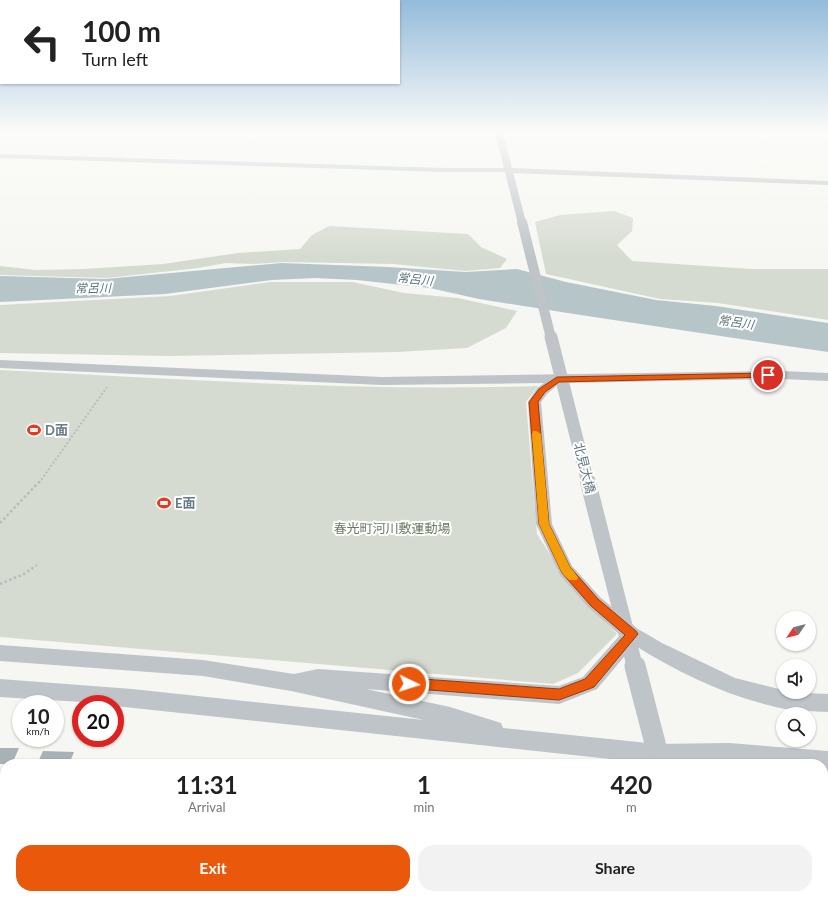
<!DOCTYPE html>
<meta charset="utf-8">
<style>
body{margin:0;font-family:Lato,"Noto Sans JP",sans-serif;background:#f2f2f2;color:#222;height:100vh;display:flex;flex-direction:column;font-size:15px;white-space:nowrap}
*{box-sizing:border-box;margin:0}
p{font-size:13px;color:#767676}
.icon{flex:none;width:22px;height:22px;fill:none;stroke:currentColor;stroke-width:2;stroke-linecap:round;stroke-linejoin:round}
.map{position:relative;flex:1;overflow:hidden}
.side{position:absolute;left:0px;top:759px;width:828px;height:140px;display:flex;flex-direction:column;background:#fff;border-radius:16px 16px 0 0;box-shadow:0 1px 3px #0004}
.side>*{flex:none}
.top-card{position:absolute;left:0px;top:0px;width:400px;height:84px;box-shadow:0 1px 3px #0004;background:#fff;color:#222;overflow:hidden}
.needle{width:26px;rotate:235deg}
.controls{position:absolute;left:776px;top:611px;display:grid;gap:8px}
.controls a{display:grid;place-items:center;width:40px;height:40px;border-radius:50%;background:#fff;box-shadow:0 1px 3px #0004;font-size:20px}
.speed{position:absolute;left:12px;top:695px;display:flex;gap:8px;font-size:20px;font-weight:700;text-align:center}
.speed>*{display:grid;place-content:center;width:52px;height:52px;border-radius:50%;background:#fff;box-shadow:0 1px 3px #0004;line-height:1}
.speed small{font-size:10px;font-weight:400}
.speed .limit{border:6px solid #d22;background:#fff;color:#111}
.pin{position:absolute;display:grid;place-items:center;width:34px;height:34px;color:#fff;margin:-17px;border:2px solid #fff;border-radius:50%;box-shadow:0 1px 4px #0007}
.me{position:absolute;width:44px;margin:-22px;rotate:94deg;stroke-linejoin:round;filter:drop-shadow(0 0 3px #0008)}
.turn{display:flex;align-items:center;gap:14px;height:84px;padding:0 16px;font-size:18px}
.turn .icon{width:52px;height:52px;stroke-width:2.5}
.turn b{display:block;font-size:28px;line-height:34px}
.eta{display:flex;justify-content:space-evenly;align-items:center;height:68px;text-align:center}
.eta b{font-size:24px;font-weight:700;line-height:28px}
.cta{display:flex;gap:8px;margin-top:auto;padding:8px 16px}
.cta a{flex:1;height:46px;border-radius:16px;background:#ea580c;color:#fff;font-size:16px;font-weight:700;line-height:46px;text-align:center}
.cta a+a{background:#f2f2f2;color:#222}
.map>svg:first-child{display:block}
.green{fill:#d6dbd1}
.water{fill:#b6c5c8}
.building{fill:#a7b1b6}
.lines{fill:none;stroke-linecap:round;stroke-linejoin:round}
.path-far1{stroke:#b8bcbe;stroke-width:2;stroke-dasharray:2 2;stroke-linecap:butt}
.path{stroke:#b8bcbe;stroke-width:2.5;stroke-dasharray:2.5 2.5;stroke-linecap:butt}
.minor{fill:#bec4c7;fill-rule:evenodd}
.minor-bridge-far4{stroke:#bec4c7;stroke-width:8}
.minor-bridge-far3{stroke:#bec4c7;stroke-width:10}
.minor-bridge-far2{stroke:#bec4c7;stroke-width:13}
.minor-bridge-far1{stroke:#bec4c7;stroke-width:16}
.minor-bridge{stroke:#bec4c7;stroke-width:21}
.route{fill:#ea580c;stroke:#983908}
.slow{fill:#f59e0b}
.labels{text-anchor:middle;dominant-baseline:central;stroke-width:4;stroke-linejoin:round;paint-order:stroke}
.far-water-label{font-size:12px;font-style:italic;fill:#5a767a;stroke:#fff}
.poi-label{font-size:13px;font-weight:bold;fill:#647a85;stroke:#fff;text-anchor:start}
.street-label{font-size:13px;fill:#647a85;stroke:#fff}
.park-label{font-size:13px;fill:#6a7b63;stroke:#fff}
</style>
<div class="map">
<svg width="828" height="899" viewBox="0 0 828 899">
<rect width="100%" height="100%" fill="#f6f6f2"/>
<path class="green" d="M 614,211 L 633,218 L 632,231 L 617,245 L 632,261 L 751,269 L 828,269 L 828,320 L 718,303 L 660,299 L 546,274 L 535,222 L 560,215 Z
M 329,226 L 468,234 L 481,247 L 507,259 L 500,268 L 465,271 L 393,264 L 284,262 L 253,264 L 226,263 L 198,268 L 107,278 L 0,275 L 0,266 L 36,270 L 83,269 L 163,264 L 238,253 L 300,249 L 312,235 Z
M 271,282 L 352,282 L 404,293 L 458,298 L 517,311 L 506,328 L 467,348 L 398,352 L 170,356 L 0,353 L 0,305 L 170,296 Z
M 0,370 C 179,379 359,392 538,386 L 526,402 L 537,534 L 566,580 L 617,634 L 578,673 L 553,684 L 0,637 Z"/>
<path class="water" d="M 282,263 L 388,267 L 465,272 L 517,269 L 566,282 L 656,300 L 716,306 L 828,323 L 828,352 L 574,314 L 479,299 L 430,288 L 357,280 L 315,278 L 272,280 L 165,294 L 0,302 L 0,276 L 105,279 Z"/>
<path class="building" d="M 0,748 L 19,748 L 12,764 L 0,764 Z
M 43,751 L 74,752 L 69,764 L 50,764 L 51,762 L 38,762 Z"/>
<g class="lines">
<path class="path-far1" d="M 39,483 L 107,387"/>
<path class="path" d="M 0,523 L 39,482
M 0,584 L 24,574 L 37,565"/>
<path class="minor" d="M 495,132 L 503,132 L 512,168 L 828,181 L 828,185 L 513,173 L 509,174 L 505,172 L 444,172 L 0,158 L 0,154 L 444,168 L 504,168 Z
M 0,360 L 382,377 L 782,371 L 828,373 L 828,381 L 782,379 L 560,383 L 547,394 L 541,402 L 552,524 L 572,566 L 600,597 L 638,629 L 662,643 L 735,678 L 783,690 L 783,692 L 828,694 L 828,712 C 814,711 799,711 785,709 C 731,698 680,674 634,645 L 597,689 L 559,704 L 366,689 L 450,707 L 501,723 L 503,728 L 657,744 L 729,743 L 828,751 L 828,771 L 823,771 L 823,764 L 657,764 L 115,706 L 115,704 L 0,697 L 0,679 L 132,689 L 424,720 L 291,691 L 203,676 L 0,661 L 0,645 L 203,660 L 294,674 L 318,669 L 559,686 L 583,677 L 620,635 L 588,607 L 560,575 L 536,524 L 528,402 L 537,388 L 544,383 L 382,385 L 0,368 Z
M 0,819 L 5,819 L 5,841 L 0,841 Z
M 823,870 L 828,871 L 828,895 L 823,894 Z
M 651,894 L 675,894 L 676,899 L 652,899 Z
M 681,894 L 705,894 L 706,899 L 682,899 Z
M 707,894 L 731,894 L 733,899 L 709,899 Z"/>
<path class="minor-bridge-far4" d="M 509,172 L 522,223"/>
<path class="minor-bridge-far3" d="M 522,222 L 551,338"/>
<path class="minor-bridge-far2" d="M 551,337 L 588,483"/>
<path class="minor-bridge-far1" d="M 588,482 L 635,667"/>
<path class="minor-bridge" d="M 635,666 L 656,747"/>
</g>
<linearGradient id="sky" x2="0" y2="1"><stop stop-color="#94bbdb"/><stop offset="0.51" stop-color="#fbfbf9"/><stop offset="1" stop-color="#fbfbf9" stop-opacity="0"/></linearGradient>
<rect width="828" height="258" fill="url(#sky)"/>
<path class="route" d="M 768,373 L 772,375 L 771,377 L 559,382 L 545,392 L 538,402 L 549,524 L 570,567 L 598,599 L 636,631 L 638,634 L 594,687 L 559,700 L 404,688 L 402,684 L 404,680 L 409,678 L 559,689 L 585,679 L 625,635 L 591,606 L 562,573 L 539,524 L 529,402 L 539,389 L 557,377 Z"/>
<path class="slow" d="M 533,431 L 536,431 L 541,434 L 549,524 L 570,567 L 578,577 L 577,580 L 569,580 L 562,573 L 539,524 L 532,434 Z"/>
<defs>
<g id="stadium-bare" transform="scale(1.08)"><path d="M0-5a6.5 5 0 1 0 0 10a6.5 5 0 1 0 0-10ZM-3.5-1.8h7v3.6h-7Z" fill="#ea371e" stroke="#fff" stroke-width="2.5" paint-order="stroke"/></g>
</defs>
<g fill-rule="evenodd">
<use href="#stadium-bare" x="34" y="430"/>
<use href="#stadium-bare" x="164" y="503"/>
</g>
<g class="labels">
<g class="far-water-label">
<text transform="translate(415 279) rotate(6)">常呂川</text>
<text transform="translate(93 288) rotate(-1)">常呂川</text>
<text transform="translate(736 322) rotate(8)">常呂川</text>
</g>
<g class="poi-label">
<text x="45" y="430">D面</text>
<text x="175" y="503">E面</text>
</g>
<g class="street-label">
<text transform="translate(585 468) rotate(76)">北見大橋</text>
</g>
<g class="park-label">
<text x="392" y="528">春光町河川敷運動場</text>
</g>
</g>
</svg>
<div class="controls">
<a><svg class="needle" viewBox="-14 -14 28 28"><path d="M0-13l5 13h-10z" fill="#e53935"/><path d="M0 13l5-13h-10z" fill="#767676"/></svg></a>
<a><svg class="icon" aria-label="sound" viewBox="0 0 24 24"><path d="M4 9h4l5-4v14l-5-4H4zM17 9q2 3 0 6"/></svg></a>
<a><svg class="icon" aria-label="search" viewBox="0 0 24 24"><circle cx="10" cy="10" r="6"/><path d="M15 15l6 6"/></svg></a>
</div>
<div class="speed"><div>10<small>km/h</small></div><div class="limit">20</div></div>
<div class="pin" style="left:768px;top:375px;background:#d93025"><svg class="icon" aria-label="arrive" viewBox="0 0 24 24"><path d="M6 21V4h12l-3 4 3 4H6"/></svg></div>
<svg class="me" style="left:409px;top:684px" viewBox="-20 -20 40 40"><circle r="17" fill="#ea580c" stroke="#fff" stroke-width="3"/><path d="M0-11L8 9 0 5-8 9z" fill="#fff"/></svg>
<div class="top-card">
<div class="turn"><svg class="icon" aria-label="left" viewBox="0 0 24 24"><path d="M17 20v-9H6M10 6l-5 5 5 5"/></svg><div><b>100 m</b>Turn left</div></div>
</div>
<section class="side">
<div class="eta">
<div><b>11:31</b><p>Arrival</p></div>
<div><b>1</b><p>min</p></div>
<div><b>420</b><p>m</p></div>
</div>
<div class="cta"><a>Exit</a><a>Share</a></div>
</section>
</div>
